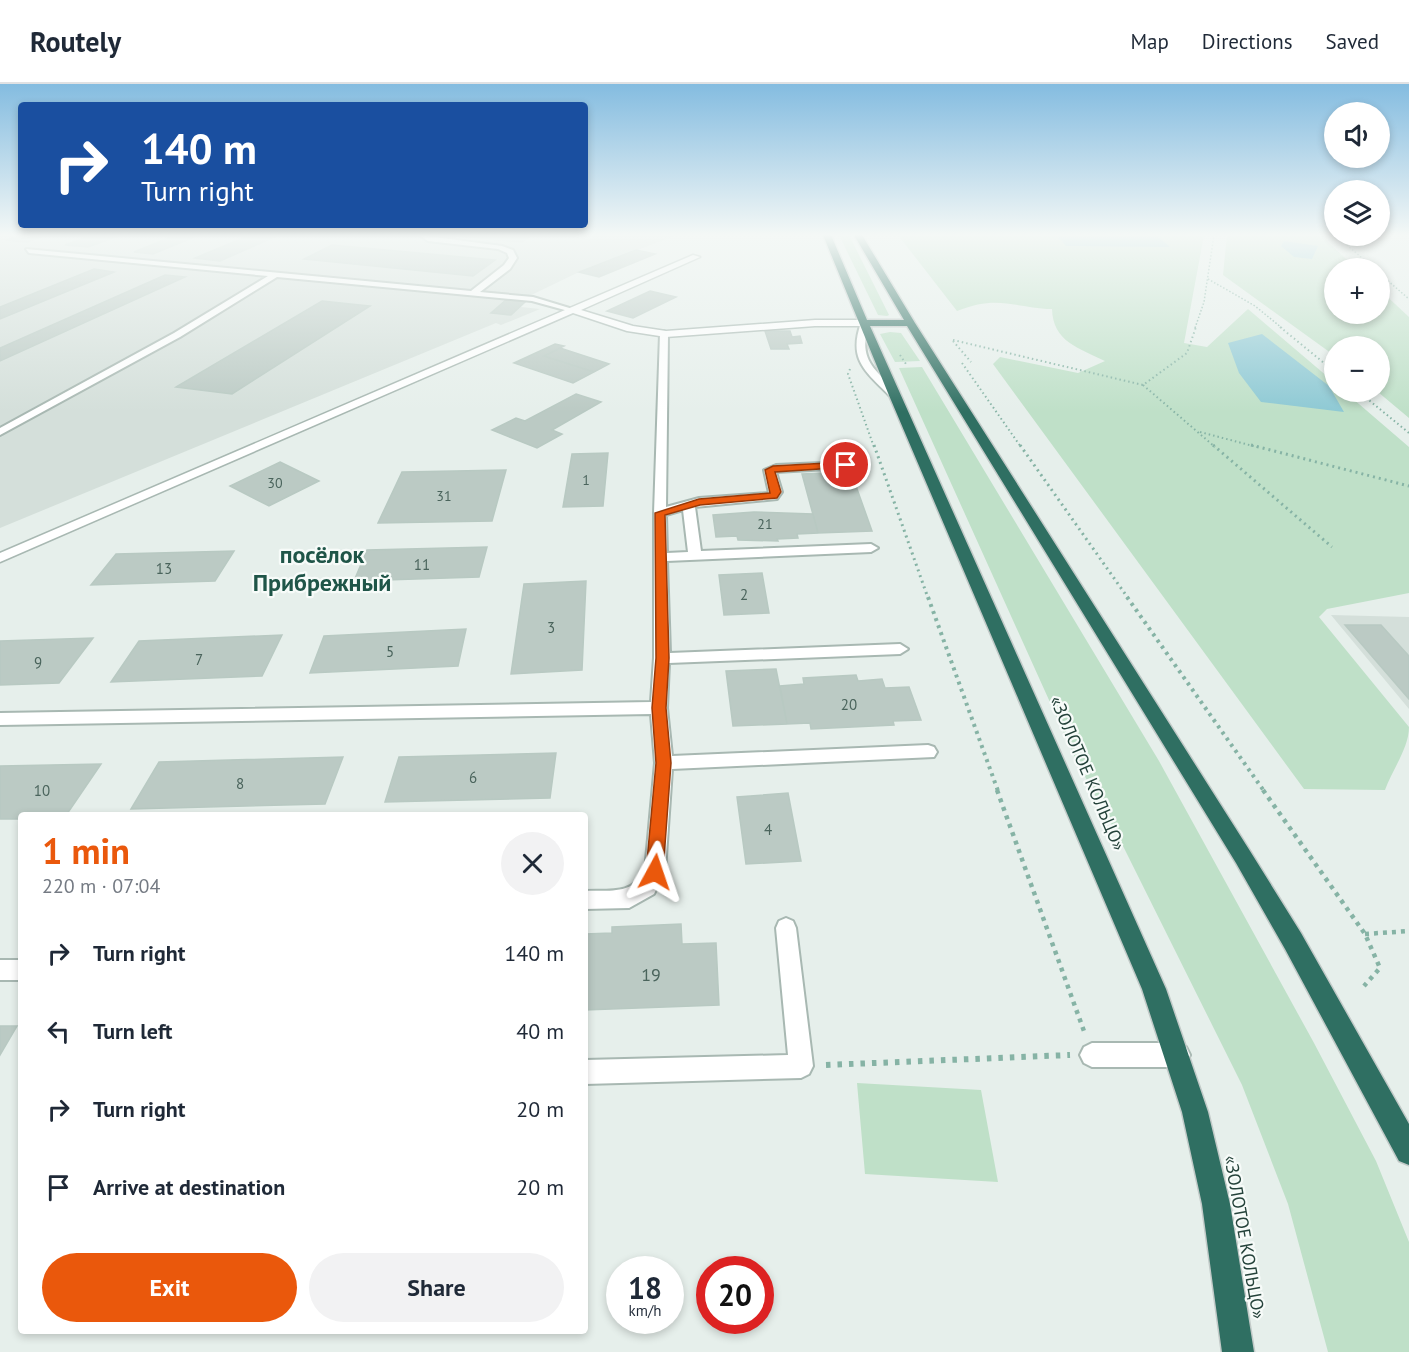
<!DOCTYPE html>
<meta charset="utf-8">
<style>
body{margin:0;font-family:"PT Sans",sans-serif;background:#f2f2f3;color:#1f2937;height:100vh;display:flex;flex-direction:column;font-size:22px;white-space:nowrap}
*{box-sizing:border-box;margin:0}
p{font-size:20px;color:#747a83}
.icon{flex:none;width:33px;height:33px;fill:none;stroke:currentColor;stroke-width:2;stroke-linecap:round;stroke-linejoin:round}
.map{position:relative;flex:1;overflow:hidden}
.side{position:absolute;left:18px;top:728px;width:570px;height:522px;display:flex;flex-direction:column;background:#fff;border-radius:6px;box-shadow:0 3px 9px #0003}
.side>*{flex:none}
.top-card{position:absolute;left:18px;top:18px;width:570px;height:126px;border-radius:6px;box-shadow:0 3px 9px #0003;background:#1a4fa0;color:#fff;overflow:hidden}
.controls{position:absolute;left:1324px;top:18px;display:grid;gap:12px}
.controls a{display:grid;place-items:center;width:66px;height:66px;border-radius:50%;background:#fff;box-shadow:0 3px 9px #0003;font-size:30px}
.speed{position:absolute;left:606px;top:1172px;display:flex;gap:12px;font-size:30px;font-weight:700;text-align:center}
.speed>*{display:grid;place-content:center;width:78px;height:78px;border-radius:50%;background:#fff;box-shadow:0 3px 9px #0003;line-height:1}
.speed small{font-size:15px;font-weight:400}
.speed .limit{border:9px solid #d22;background:#fff;color:#111}
.pin{position:absolute;display:grid;place-items:center;width:51px;height:51px;color:#fff;margin:-26px;border:3px solid #fff;border-radius:50%;box-shadow:0 2px 6px #0007}
.me{position:absolute;width:66px;margin:-33px;rotate:5deg;stroke-linejoin:round;filter:drop-shadow(0 0 4px #0008)}
.turn{display:flex;align-items:center;gap:21px;height:126px;padding:0 24px;font-size:27px}
.turn .icon{width:78px;height:78px;stroke-width:2.5}
.turn b{display:block;font-size:42px;line-height:51px}
.round{display:grid;place-items:center;flex:none;width:63px;height:63px;border-radius:32px;background:#f2f2f3}
.overview{display:flex;align-items:center;justify-content:space-between;height:102px;padding:0 24px}
h1{font-size:36px;font-weight:600;line-height:45px;color:#ea580c}
.action{display:flex;gap:12px;margin-top:auto;padding:12px 24px}
.action a{flex:1;height:69px;border-radius:36px;background:#ea580c;color:#fff;font-size:24px;font-weight:600;line-height:69px;text-align:center}
.action a+a{background:#f2f2f3;color:#1f2937}
ul{padding:0;list-style:none}
li{display:flex;align-items:center;gap:18px;height:78px;padding:0 24px}
li div{flex:1}
li b{display:block;font-size:22px}
li em{font-style:normal}
header{display:flex;align-items:center;gap:36px;box-sizing:border-box;height:84px;padding:0 30px;background:#fff;border-bottom:2px solid #e0e1e3}
header strong{font-size:28px}
nav{display:flex;gap:33px;margin-inline-start:auto;font-size:21px}
.map>svg:first-child{display:block}
.built{fill:#d4dfda}
.green{fill:#bfe0c8}
.water{fill:#8ec9d4}
.building{fill:#bbcac4;stroke:#b8c9c2;stroke-width:1.5}
.lines{fill:none;stroke-linecap:round;stroke-linejoin:round}
.lane-casing{stroke:#a8b8b2;stroke-width:4}
.street-casing{stroke:#a8b8b2;stroke-width:3}
.highway-casing{stroke:#c2cac8;stroke-width:3}
.path-far5{stroke:#86b3a5;stroke-width:1.5;stroke-dasharray:1.5 2;stroke-linecap:butt}
.path-far4{stroke:#86b3a5;stroke-width:2;stroke-dasharray:1.5 3;stroke-linecap:butt}
.path-far3{stroke:#86b3a5;stroke-width:3;stroke-dasharray:2 4;stroke-linecap:butt}
.path-far2{stroke:#86b3a5;stroke-width:4;stroke-dasharray:3 4.5;stroke-linecap:butt}
.path-far1{stroke:#86b3a5;stroke-width:4.5;stroke-dasharray:4 5;stroke-linecap:butt}
.path{stroke:#86b3a5;stroke-width:6;stroke-dasharray:4.5 7;stroke-linecap:butt}
.lane{fill:#fff;fill-rule:evenodd}
.street{fill:#fff;fill-rule:evenodd}
.highway{fill:#2f6f62;fill-rule:evenodd}
.route{fill:#ea580c;stroke:#983908;stroke-width:1.5}
.labels{text-anchor:middle;dominant-baseline:central;stroke-width:4.5;stroke-linejoin:round;paint-order:stroke}
.far-number-label{font-size:14px;fill:#4a645c}
.number-label{font-size:15px;fill:#4a645c}
.street-label{font-size:18px;fill:#24423a;stroke:#f7fbf9}
.near-number-label{font-size:18px;fill:#4a645c}
.district-label{font-size:24px;font-weight:bold;fill:#1f5548;stroke:#f7fbf9}
</style>
<header>
<strong>Routely</strong>
<nav><a>Map</a><a>Directions</a><a>Saved</a></nav>
</header>
<div class="map">
<svg width="1409" height="1268" viewBox="0 0 1409 1268">
<rect width="100%" height="100%" fill="#e6efeb"/>
<path class="built" d="M 0,151 L 677,151 L 579,188 L 521,216 L 526,217 L 521,223 L 540,225 L 501,241 L 496,239 L 0,444 Z
M 1331,531 L 1409,533 L 1409,625 Z"/>
<path class="green" d="M 839,151 L 849,151 L 889,231 L 887,232 L 878,231 Z
M 898,151 L 1204,151 L 1184,259 L 1207,263 L 1248,225 L 1335,299 L 1335,308 L 1345,308 L 1409,363 L 1409,509 L 1327,525 L 1319,533 L 1409,643 C 1409,664 1392,686 1385,706 L 1304,705 L 993,280 L 1000,273 L 1078,289 L 1105,277 C 1079,264 1053,258 1052,225 C 1015,224 998,210 957,227 Z
M 1227,151 L 1320,151 L 1356,184 L 1335,184 L 1335,230 L 1380,230 L 1380,206 L 1409,233 L 1409,334 L 1378,308 L 1380,308 L 1380,262 L 1335,262 L 1335,272 L 1223,191 Z
M 890,248 L 901,249 L 920,277 L 895,278 L 880,250 Z
M 922,283 L 1159,677 L 1314,959 L 1376,1077 L 1409,1158 L 1409,1268 L 1328,1268 L 1288,1120 L 1242,1001 L 1123,762 L 1077,678 L 899,284 Z
M 857,999 L 981,1006 L 998,1098 L 865,1090 Z"/>
<path class="water" d="M 1056,151 L 1156,151 L 1170,163 L 1066,162 Z
M 1284,157 L 1318,162 L 1312,175 L 1294,173 L 1281,162 Z
M 1262,250 L 1329,302 L 1344,328 L 1261,318 L 1239,289 L 1228,259 Z"/>
<path class="building" d="M 20,151 L 47,151 L 27,158 L 6,156 Z
M 92,151 L 121,151 L 88,163 L 65,161 Z
M 176,151 L 199,151 L 153,170 L 134,168 Z
M 250,151 L 279,151 L 220,177 L 195,174 Z
M 447,151 L 532,151 L 522,158 Z
M 332,161 L 495,176 L 473,192 L 304,175 Z
M 636,166 L 655,170 L 599,193 L 579,188 Z
M 94,185 L 114,188 L 0,235 L 0,223 Z
M 165,191 L 185,193 L 0,277 L 0,264 Z
M 650,207 L 676,213 L 633,234 L 607,227 Z
M 507,215 L 526,217 L 511,231 L 491,229 Z
M 322,217 L 370,222 L 232,310 L 176,303 Z
M 765,247 L 790,247 L 792,253 L 800,252 L 802,259 L 787,260 L 789,265 L 771,265 Z
M 555,260 L 564,262 L 544,272 L 594,288 L 573,299 L 514,279 Z
M 560,264 L 609,280 L 594,288 L 544,272 Z
M 576,310 L 601,318 L 552,346 L 562,350 L 537,364 L 492,346 L 516,334 L 525,337 Z
M 608,369 L 603,422 L 563,423 L 572,370 Z
M 280,378 L 319,397 L 269,422 L 230,402 Z
M 506,386 L 492,437 L 378,439 L 402,388 Z
M 851,388 L 872,447 L 818,449 L 802,390 Z
M 754,428 L 813,430 L 818,449 L 797,450 L 798,454 L 777,455 L 778,457 L 738,456 L 737,452 L 716,453 L 713,431 Z
M 487,463 L 479,493 L 354,497 L 367,466 Z
M 234,467 L 215,497 L 91,501 L 116,470 Z
M 762,489 L 769,529 L 724,531 L 719,491 Z
M 586,497 L 582,586 L 511,590 L 524,500 Z
M 1345,541 L 1381,541 L 1409,572 L 1409,615 Z
M 466,545 L 458,582 L 310,589 L 324,552 Z
M 282,551 L 262,592 L 111,598 L 139,557 Z
M 93,554 L 59,599 L 0,601 L 0,557 Z
M 776,585 L 787,640 L 733,642 L 726,587 Z
M 856,591 L 858,597 L 882,595 L 885,604 L 909,603 L 921,636 L 893,637 L 894,641 L 811,645 L 810,639 L 787,640 L 780,602 L 804,600 L 803,594 Z
M 556,669 L 550,714 L 385,718 L 399,673 Z
M 343,673 L 325,720 L 131,725 L 159,678 Z
M 101,680 L 67,730 L 21,730 L 21,735 L 0,735 L 0,682 Z
M 788,709 L 801,777 L 746,780 L 737,713 Z
M 681,840 L 682,860 L 716,859 L 719,921 L 585,926 L 585,850 L 612,849 L 612,843 Z
M 0,942 L 17,942 L 0,971 Z"/>
<g class="lines">
<g class="lane-casing">
<path id="lane" d="M 419,151 L 502,162 L 513,166 L 517,174 L 510,185 L 480,208 L 533,213 L 576,226 L 572,228 L 532,217 L 277,193 L 180,253 L 0,351 L 0,344 L 174,249 L 268,192 L 29,169 L 26,165 L 471,207 L 504,181 L 509,174 L 507,169 L 498,165 L 428,157 Z
M 865,236 L 869,239 C 858,274 872,284 897,307 L 897,311 L 889,311 C 865,287 848,275 861,239 Z
M 664,247 L 668,250 L 666,423 L 699,414 L 769,409 L 764,386 L 776,381 L 846,378 L 852,381 L 846,384 L 776,388 L 782,408 L 777,415 L 695,423 L 701,467 L 871,460 L 878,464 L 871,468 L 667,477 L 670,569 L 900,560 L 908,565 L 900,570 L 669,579 L 667,624 L 672,672 L 928,661 L 934,663 L 937,668 L 934,673 L 672,685 L 665,787 L 654,810 L 629,824 L 585,825 L 585,807 C 609,806 633,811 645,787 L 655,679 L 651,630 L 0,641 L 0,629 L 651,618 L 654,574 L 654,429 L 660,250 ZM 683,426 L 688,468 L 667,469 L 666,431 Z
M 786,834 L 793,837 L 796,844 L 813,982 L 809,990 L 801,994 L 585,1000 L 585,976 L 788,971 L 776,844 L 779,837 Z
M 0,876 L 21,876 L 21,896 L 0,896 Z
M 1092,959 L 1178,959 L 1186,963 L 1190,971 L 1186,979 L 1178,983 L 1092,983 L 1084,979 L 1080,971 L 1084,963 Z"/>
</g>
<g class="street-casing">
<path id="street" d="M 693,171 L 700,173 L 581,226 L 633,242 L 666,247 L 815,236 L 865,236 L 870,239 L 865,242 L 815,242 L 666,253 L 627,247 L 573,229 L 0,478 L 0,469 Z"/>
</g>
<g class="highway-casing">
<path id="highway" d="M 823,151 L 831,151 L 867,236 L 904,236 L 854,151 L 862,151 L 915,239 L 1250,767 L 1301,849 L 1409,1040 L 1409,1081 L 1399,1077 L 1285,865 L 1236,779 L 907,242 L 870,242 L 1166,905 L 1208,1028 L 1230,1120 L 1254,1268 L 1222,1268 L 1202,1120 L 1182,1028 L 1142,905 L 888,309 Z"/>
</g>
<path class="path-far5" d="M 1336,152 L 1374,184
M 1380,190 L 1409,215
M 1208,195 L 1255,222 L 1282,244
M 1195,244 L 1204,218 L 1214,151"/>
<path class="path-far4" d="M 1280,243 L 1335,288
M 953,256 L 1143,301 L 1187,269 L 1196,243
M 953,257 L 971,278
M 900,271 L 906,280
M 962,279 L 1021,363
M 850,285 L 848,290 L 874,363
M 1143,301 L 1215,363
M 1359,308 L 1409,349
M 1200,348 L 1257,363"/>
<path class="path-far3" d="M 874,361 L 928,514
M 1020,361 L 1128,514
M 1213,361 L 1332,463
M 1251,361 L 1409,402"/>
<path class="path-far2" d="M 928,513 L 998,707
M 1127,513 L 1264,707"/>
<path class="path-far1" d="M 997,706 L 1085,950
M 1263,706 L 1365,850 L 1380,884 L 1364,902
M 1365,850 L 1409,847"/>
<path class="path" d="M 826,981 L 1070,971"/>
<use href="#lane" class="lane"/>
<use href="#street" class="street"/>
<use href="#highway" class="highway"/>
</g>
<linearGradient id="sky" x2="0" y2="1"><stop stop-color="#84bce0"/><stop offset="0.46" stop-color="#f4f8f6"/><stop offset="1" stop-color="#f4f8f6" stop-opacity="0"/></linearGradient>
<rect width="1409" height="328" fill="url(#sky)"/>
<path class="route" d="M 846,378 L 849,379 L 849,383 L 775,388 L 781,408 L 777,414 L 700,421 L 665,431 L 669,574 L 666,624 L 671,679 L 663,788 L 660,792 L 649,792 L 646,788 L 656,679 L 652,624 L 656,574 L 655,429 L 699,415 L 770,409 L 765,386 L 773,382 Z"/>
<g class="labels">
<g class="far-number-label">
<text x="586" y="396">1</text>
<text x="275" y="399">30</text>
<text x="444" y="412">31</text>
<text x="765" y="440">21</text>
</g>
<g class="number-label">
<text x="422" y="480">11</text>
<text x="164" y="484">13</text>
<text x="744" y="510">2</text>
<text x="551" y="543">3</text>
<text x="390" y="567">5</text>
<text x="199" y="575">7</text>
<text x="38" y="578">9</text>
<text x="849" y="620">20</text>
<text x="473" y="693">6</text>
<text x="240" y="699">8</text>
<text x="42" y="706">10</text>
<text x="768" y="745">4</text>
</g>
<g class="street-label">
<text transform="translate(1088 689) rotate(67)">«ЗОЛОТОЕ КОЛЬЦО»</text>
<text transform="translate(1245 1153) rotate(80)">«ЗОЛОТОЕ КОЛЬЦО»</text>
</g>
<g class="near-number-label">
<text x="651" y="890">19</text>
</g>
<g class="district-label">
<text x="322" y="470">посёлок<tspan x="322" dy="28">Прибрежный</tspan></text>
</g>
</g>
</svg>
<div class="controls">
<a><svg class="icon" aria-label="sound" viewBox="0 0 24 24"><path d="M4 9h4l5-4v14l-5-4H4zM17 9q2 3 0 6"/></svg></a>
<a><svg class="icon" aria-label="layers" viewBox="0 0 24 24"><path d="M12 4l9 5-9 5-9-5zM3 14l9 5 9-5"/></svg></a>
<a>+</a>
<a>−</a>
</div>
<div class="speed"><div>18<small>km/h</small></div><div class="limit">20</div></div>
<div class="pin" style="left:846px;top:381px;background:#d93025"><svg class="icon" aria-label="arrive" viewBox="0 0 24 24"><path d="M6 21V4h12l-3 4 3 4H6"/></svg></div>
<svg class="me" style="left:655px;top:788px" viewBox="-20 -20 40 40"><path d="M0-17L14 15 0 8-14 15z" fill="#ea580c" stroke="#fff" stroke-width="4"/></svg>
<div class="top-card">
<div class="turn"><svg class="icon" aria-label="right" viewBox="0 0 24 24"><path d="M7 20v-9h11M14 6l5 5-5 5"/></svg><div><b>140 m</b>Turn right</div></div>
</div>
<section class="side">
<div class="overview"><div><h1>1 min</h1><p>220 m · 07:04</p></div><a class="round"><svg class="icon" aria-label="close" viewBox="0 0 24 24"><path d="M6 6l12 12M18 6L6 18"/></svg></a></div>
<ul>
<li><svg class="icon" aria-label="right" viewBox="0 0 24 24"><path d="M7 20v-9h11M14 6l5 5-5 5"/></svg><div><b>Turn right</b></div><em>140 m</em></li>
<li><svg class="icon" aria-label="left" viewBox="0 0 24 24"><path d="M17 20v-9H6M10 6l-5 5 5 5"/></svg><div><b>Turn left</b></div><em>40 m</em></li>
<li><svg class="icon" aria-label="right" viewBox="0 0 24 24"><path d="M7 20v-9h11M14 6l5 5-5 5"/></svg><div><b>Turn right</b></div><em>20 m</em></li>
<li><svg class="icon" aria-label="arrive" viewBox="0 0 24 24"><path d="M6 21V4h12l-3 4 3 4H6"/></svg><div><b>Arrive at destination</b></div><em>20 m</em></li>
</ul>
<div class="action"><a>Exit</a><a>Share</a></div>
</section>
</div>
